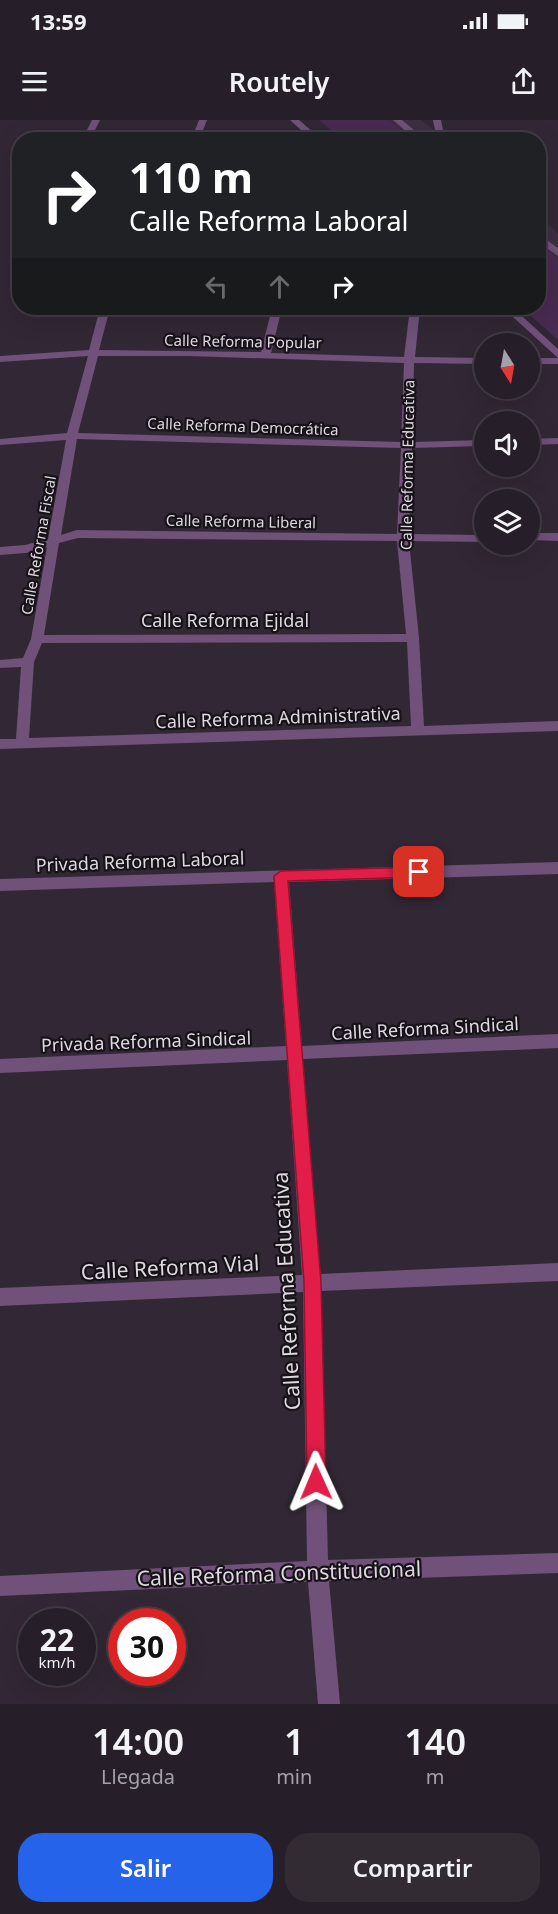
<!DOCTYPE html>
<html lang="es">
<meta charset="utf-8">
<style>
body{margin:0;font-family:"Noto Sans",sans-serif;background:#322b34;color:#f1f3f6;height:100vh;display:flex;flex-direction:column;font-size:22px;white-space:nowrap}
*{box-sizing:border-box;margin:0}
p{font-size:20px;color:#a4a2a8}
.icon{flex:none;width:33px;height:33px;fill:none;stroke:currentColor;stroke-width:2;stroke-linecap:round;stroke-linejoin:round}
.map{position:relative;height:1584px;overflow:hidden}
.details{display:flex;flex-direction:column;background:#261e28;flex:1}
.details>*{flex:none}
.guide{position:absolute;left:12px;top:12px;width:534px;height:183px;border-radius:24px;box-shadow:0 6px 24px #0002,0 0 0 2px #423c45;background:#202124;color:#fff;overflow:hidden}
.needle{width:39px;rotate:169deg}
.buttons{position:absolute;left:474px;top:213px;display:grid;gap:12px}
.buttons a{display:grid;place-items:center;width:66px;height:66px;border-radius:50%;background:#261e28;box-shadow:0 6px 24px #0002,0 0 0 2px #423c45;font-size:30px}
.speed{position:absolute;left:18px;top:1488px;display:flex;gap:12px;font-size:30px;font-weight:700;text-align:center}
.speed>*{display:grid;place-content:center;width:78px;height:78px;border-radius:50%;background:#261e28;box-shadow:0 6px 24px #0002,0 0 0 2px #423c45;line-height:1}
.speed small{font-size:15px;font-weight:400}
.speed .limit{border:9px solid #d22;background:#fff;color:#111}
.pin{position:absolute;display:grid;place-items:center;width:51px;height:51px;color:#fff;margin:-26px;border-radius:12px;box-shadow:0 3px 9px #0006}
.me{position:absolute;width:66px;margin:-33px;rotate:359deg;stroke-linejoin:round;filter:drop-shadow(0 0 4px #0008)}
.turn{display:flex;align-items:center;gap:21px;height:126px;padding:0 18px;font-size:27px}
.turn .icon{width:78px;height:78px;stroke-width:2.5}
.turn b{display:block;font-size:42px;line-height:51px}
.lanes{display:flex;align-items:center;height:57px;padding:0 18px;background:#0003;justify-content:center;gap:30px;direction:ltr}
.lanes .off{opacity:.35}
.eta{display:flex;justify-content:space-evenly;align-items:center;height:102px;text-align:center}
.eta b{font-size:36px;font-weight:600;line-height:42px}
.action{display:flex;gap:12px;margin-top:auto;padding:12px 18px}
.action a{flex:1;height:69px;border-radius:24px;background:#2563eb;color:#fff;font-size:24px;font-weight:600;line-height:69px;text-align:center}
.action a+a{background:#322b34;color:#f1f3f6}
.status{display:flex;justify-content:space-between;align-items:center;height:42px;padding:0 30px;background:#261e28;direction:ltr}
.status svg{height:16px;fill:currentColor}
header{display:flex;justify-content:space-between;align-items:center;height:78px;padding:0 18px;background:#261e28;font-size:27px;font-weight:600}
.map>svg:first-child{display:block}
.built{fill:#3d2f41}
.green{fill:#482b50}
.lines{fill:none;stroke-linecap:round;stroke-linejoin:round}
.minor{fill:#705179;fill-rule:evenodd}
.route{fill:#e11d48;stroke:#92132f;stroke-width:1.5}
.labels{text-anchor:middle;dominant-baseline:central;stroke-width:4.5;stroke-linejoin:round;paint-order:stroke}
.far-street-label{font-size:15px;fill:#dfd8e1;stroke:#171218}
.street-label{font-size:18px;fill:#dfd8e1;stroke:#171218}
.near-street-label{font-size:21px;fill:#dfd8e1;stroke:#171218}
</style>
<div class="status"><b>13:59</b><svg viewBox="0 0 49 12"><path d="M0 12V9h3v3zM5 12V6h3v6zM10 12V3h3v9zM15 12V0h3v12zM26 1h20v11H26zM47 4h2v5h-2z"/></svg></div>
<header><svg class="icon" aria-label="menu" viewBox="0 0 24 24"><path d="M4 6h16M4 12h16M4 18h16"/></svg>Routely<svg class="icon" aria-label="share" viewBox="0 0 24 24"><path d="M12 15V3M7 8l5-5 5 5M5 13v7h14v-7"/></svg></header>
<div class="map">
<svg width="558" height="1584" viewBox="0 0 558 1584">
<rect width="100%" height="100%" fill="#322835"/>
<path class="built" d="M 388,0 L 421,0 L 445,19 L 414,19 Z
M 538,97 L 558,113 L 558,139 L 539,122 Z"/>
<path class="green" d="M 319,0 L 388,0 L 414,19 L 342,19 Z
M 539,122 L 558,139 L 558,220 L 522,188 L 538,188 Z"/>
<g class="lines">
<path class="minor" d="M 92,0 L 100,0 L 90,20 L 82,20 Z
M 199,0 L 207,0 L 199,20 L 191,20 Z
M 290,0 L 299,0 L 322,20 L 312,20 Z
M 393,0 L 402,0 L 426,20 L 416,20 Z
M 433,0 L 441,0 L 445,20 L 437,20 Z
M 538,114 L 558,128 L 558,136 L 538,122 Z
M 272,188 L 282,188 L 271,233 L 404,237 L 410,188 L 420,188 L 415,237 L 484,238 L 484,244 L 414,243 L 412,322 L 484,320 L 484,326 L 412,328 L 409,414 L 484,415 L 484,422 L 409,421 L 419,518 L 424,606 L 558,601 L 558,611 L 0,629 L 0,619 L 16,619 L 21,547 L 0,548 L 0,540 L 23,538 L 31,519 L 47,427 L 26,433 L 0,435 L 0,427 L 25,425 L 48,419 L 66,320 L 0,325 L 0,319 L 67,313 L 88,236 L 0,242 L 0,236 L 89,230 L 99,192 L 104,189 L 109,192 L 99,230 L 261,232 ZM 98,236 L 189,236 L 404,243 L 401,322 L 78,313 ZM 77,319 L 401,328 L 397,414 L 77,410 L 61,415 ZM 78,418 L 397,421 L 406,514 L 44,515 L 59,423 ZM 407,522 L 411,606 L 29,618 L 34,542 L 42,523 Z
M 503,188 L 513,188 L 558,229 L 558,244 L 530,244 L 530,238 L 558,238 Z
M 558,318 L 558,324 L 530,325 L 530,319 Z
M 530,413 L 558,413 L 558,421 L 530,420 Z
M 558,742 L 558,754 L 289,762 L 302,926 L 558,914 L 558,928 L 303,939 L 320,1154 L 558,1143 L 558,1161 L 321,1171 L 328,1440 L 558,1433 L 558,1453 L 329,1461 L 340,1584 L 318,1584 L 308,1462 L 0,1476 L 0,1456 L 307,1441 L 303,1172 L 0,1186 L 0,1168 L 302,1155 L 287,940 L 0,953 L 0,939 L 286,926 L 274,762 L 0,771 L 0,759 Z"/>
</g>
<path class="route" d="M 419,747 L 426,752 L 419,757 L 288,761 L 321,1162 L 326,1362 L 323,1368 L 316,1371 L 310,1368 L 307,1362 L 304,1162 L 274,756 L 281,751 Z"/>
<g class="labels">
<g class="far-street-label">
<text transform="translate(243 221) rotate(1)">Calle Reforma Popular</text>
<text transform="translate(243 306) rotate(2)">Calle Reforma Democrática</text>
<text transform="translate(407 345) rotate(-89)">Calle Reforma Educativa</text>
<text transform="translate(241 401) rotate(1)">Calle Reforma Liberal</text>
<text transform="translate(38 425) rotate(-80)">Calle Reforma Fiscal</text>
</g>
<g class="street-label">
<text x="225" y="500">Calle Reforma Ejidal</text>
<text transform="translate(278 597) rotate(-2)">Calle Reforma Administrativa</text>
<text transform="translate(140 741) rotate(-2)">Privada Reforma Laboral</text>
<text transform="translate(425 908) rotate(-3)">Calle Reforma Sindical</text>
<text transform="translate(146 921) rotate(-2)">Privada Reforma Sindical</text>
</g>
<g class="near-street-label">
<text transform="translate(170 1147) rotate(-3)">Calle Reforma Vial</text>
<text transform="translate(286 1171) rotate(-93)">Calle Reforma Educativa</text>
<text transform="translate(279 1453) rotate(-2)">Calle Reforma Constitucional</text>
</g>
</g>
</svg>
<div class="buttons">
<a><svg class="needle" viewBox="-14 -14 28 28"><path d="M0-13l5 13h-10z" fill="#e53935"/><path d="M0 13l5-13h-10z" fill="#a4a2a8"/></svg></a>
<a><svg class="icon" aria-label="sound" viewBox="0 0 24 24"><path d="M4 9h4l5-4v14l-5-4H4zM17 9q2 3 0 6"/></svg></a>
<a><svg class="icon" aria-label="layers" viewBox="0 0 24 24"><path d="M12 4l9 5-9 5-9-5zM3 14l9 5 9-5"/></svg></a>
</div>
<div class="speed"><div>22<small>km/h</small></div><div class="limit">30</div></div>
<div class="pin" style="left:419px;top:752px;background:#d93025"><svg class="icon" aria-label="arrive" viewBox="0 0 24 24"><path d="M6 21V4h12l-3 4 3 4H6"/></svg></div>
<svg class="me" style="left:316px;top:1362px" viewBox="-20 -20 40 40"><path d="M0-17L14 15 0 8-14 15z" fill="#e11d48" stroke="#fff" stroke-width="4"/></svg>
<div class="guide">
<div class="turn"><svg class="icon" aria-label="right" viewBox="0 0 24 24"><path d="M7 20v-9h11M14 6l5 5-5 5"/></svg><div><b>110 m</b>Calle Reforma Laboral</div></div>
<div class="lanes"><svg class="icon off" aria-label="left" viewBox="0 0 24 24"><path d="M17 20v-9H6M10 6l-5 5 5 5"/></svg><svg class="icon off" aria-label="ahead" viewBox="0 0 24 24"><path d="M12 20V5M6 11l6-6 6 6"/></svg><svg class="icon" aria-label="right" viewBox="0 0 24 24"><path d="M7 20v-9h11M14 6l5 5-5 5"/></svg></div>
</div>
</div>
<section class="details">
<div class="eta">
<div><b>14:00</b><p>Llegada</p></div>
<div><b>1</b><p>min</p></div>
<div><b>140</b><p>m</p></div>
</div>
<div class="action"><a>Salir</a><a>Compartir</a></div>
</section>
